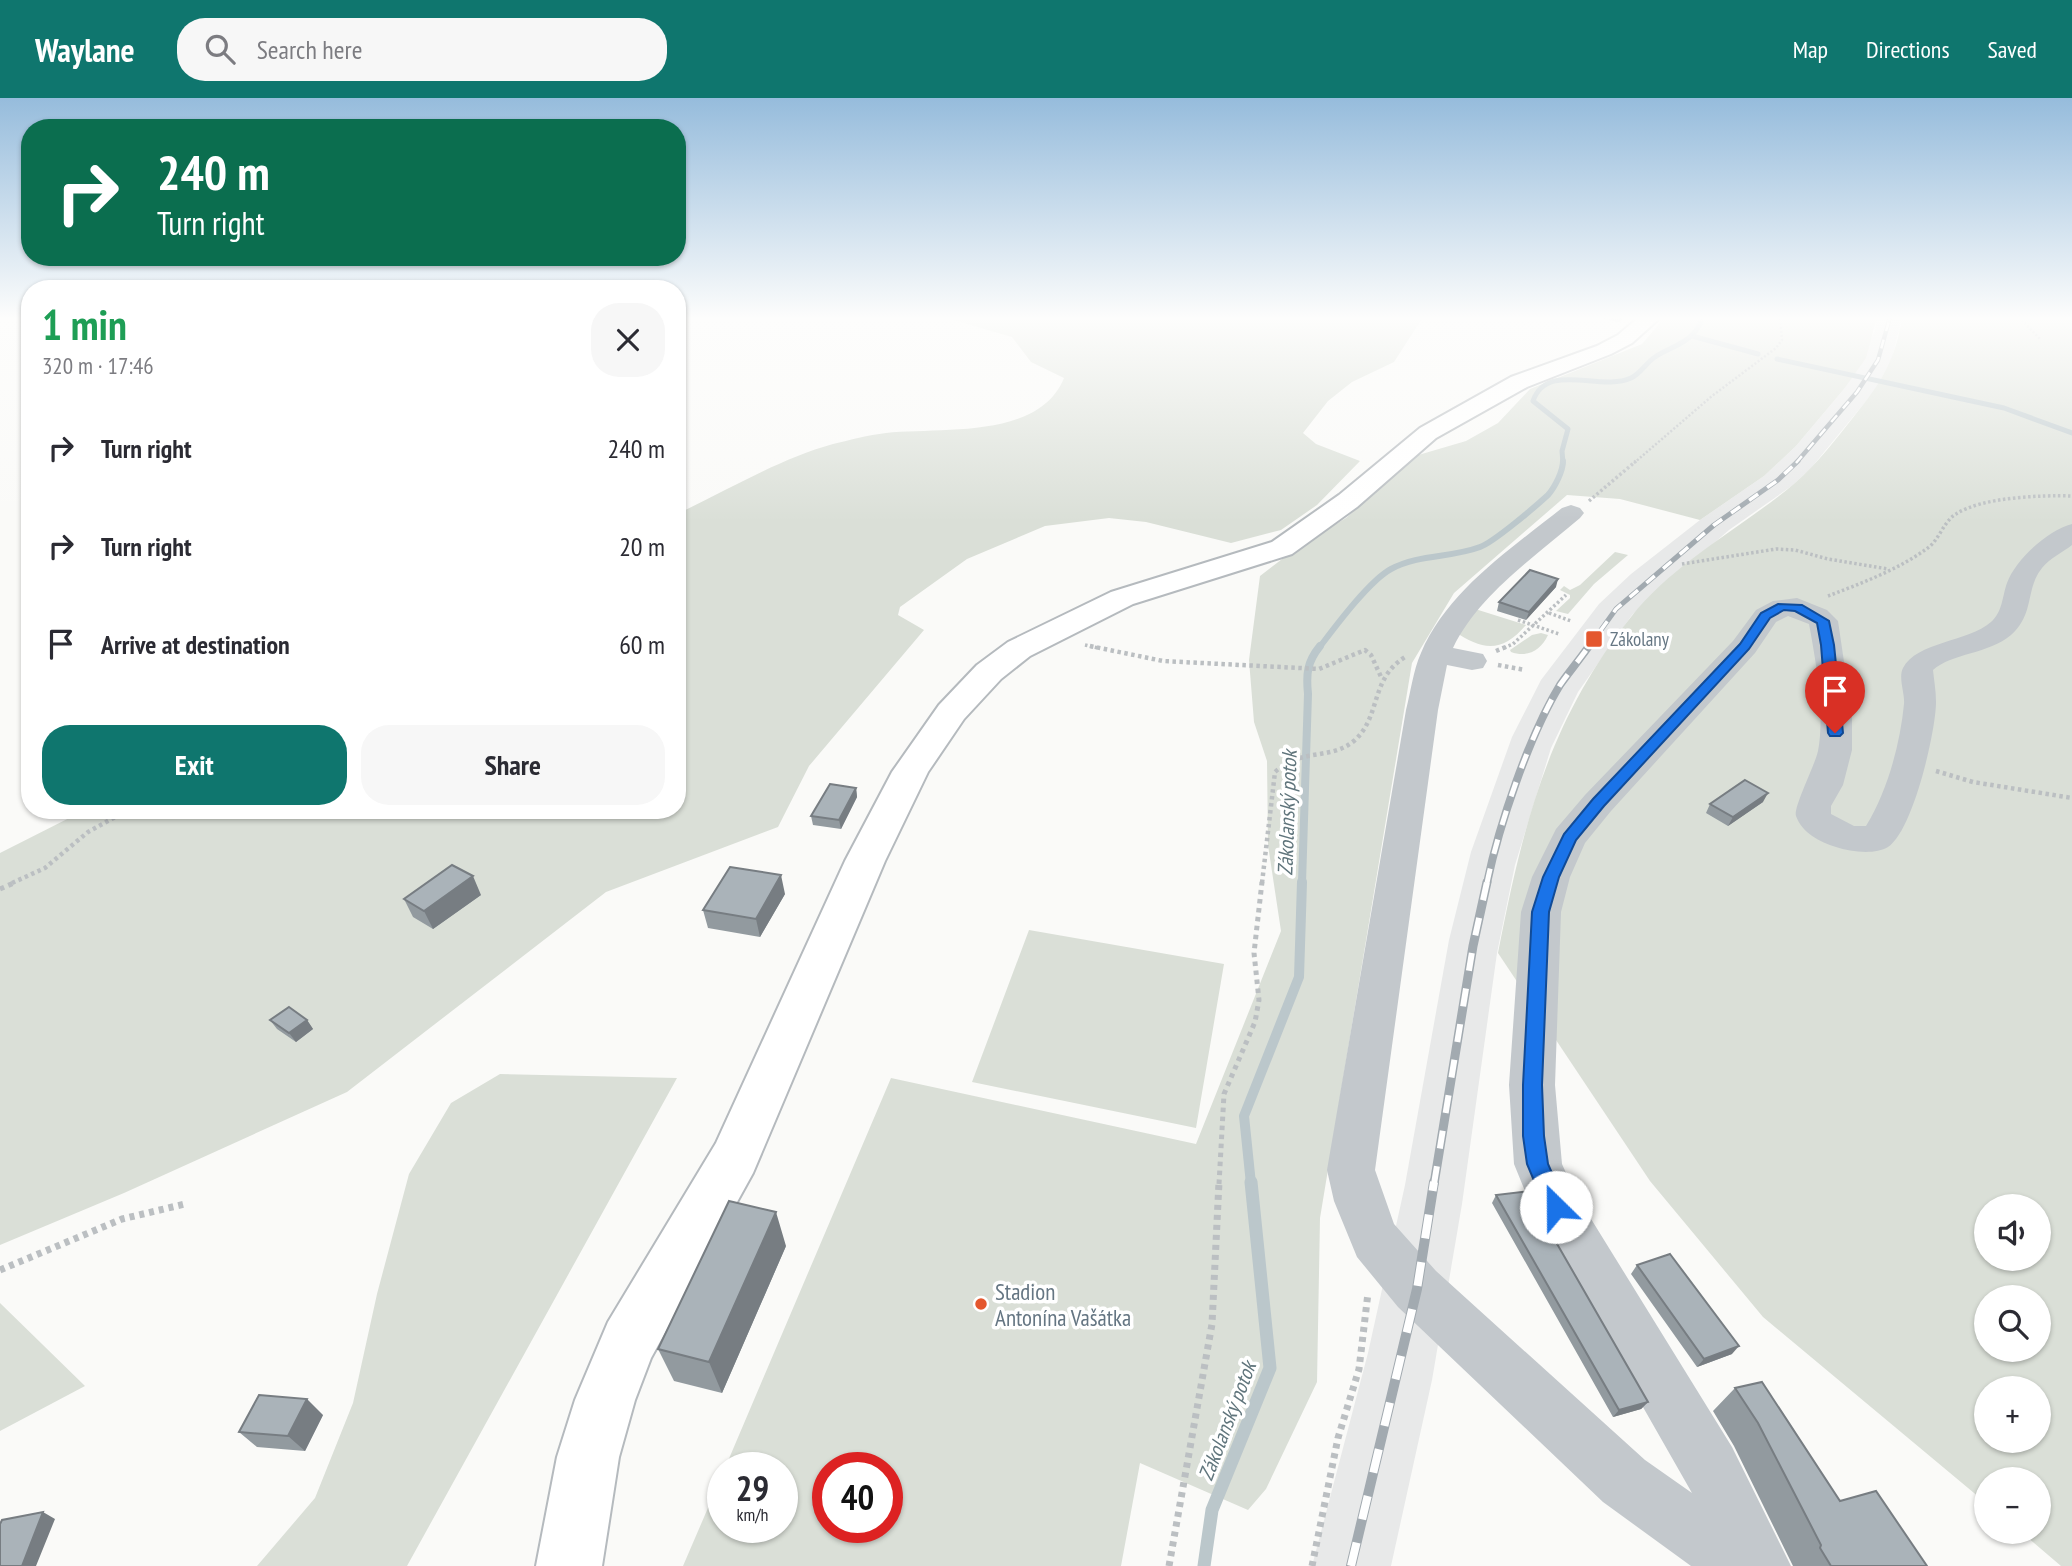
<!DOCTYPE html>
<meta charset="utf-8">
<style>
body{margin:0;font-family:"PT Sans Narrow",sans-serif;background:#f7f7f7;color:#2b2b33;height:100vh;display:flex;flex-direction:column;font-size:26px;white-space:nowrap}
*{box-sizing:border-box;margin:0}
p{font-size:23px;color:#7c7c81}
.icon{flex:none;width:38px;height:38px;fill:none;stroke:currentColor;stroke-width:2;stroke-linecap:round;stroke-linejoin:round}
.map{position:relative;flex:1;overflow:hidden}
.drawer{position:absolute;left:21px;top:182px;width:665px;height:539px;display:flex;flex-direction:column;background:#fff;border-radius:28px;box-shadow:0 2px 5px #0004}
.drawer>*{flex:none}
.guide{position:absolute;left:21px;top:21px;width:665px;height:147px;border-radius:28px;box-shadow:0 2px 5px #0004;background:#0b6e4f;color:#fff;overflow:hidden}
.fabs{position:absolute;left:1974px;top:1096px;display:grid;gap:14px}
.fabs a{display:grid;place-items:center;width:77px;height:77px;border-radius:50%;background:#fff;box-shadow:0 2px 5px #0004;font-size:35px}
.speed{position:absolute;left:707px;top:1354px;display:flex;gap:14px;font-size:35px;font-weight:700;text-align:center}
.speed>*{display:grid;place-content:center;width:91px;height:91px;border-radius:50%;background:#fff;box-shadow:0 2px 5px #0004;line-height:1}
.speed small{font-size:18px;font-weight:400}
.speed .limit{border:10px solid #d22;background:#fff;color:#111}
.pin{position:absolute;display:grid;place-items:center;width:60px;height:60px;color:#fff;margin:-72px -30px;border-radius:50% 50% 50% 0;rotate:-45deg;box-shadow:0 0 7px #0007}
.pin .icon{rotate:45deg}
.me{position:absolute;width:77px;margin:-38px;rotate:337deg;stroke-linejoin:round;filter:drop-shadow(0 0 5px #0008)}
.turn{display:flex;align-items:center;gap:24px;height:147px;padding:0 21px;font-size:32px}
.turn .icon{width:91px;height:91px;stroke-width:2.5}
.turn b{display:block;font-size:49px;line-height:60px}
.round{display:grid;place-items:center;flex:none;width:74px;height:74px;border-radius:28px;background:#f7f7f7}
.head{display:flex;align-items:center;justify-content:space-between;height:119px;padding:0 21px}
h1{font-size:42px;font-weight:700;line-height:52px;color:#1e9e55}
.action{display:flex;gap:14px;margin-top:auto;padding:14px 21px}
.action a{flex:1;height:80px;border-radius:28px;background:#0f766e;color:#fff;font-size:28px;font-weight:700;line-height:80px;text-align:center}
.action a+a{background:#f7f7f7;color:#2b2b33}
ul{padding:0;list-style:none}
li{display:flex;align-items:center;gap:21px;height:98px;padding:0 21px}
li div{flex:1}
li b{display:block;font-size:26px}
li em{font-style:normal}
header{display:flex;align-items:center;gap:42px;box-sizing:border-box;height:98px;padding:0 35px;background:#0f766e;color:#fff}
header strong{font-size:33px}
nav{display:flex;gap:38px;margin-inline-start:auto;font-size:24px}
.search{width:490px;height:63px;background:#f7f7f7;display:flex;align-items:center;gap:18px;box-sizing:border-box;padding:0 24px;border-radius:28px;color:#7c7c81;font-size:26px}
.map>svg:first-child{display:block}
.built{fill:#e8e9e9}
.green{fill:#dadfd7;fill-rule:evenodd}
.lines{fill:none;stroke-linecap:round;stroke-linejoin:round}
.stream-far4{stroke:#bbc7cb;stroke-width:5}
.stream-far3{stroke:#bbc7cb;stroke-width:6}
.stream-far2{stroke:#bbc7cb;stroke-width:8}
.stream-far1{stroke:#bbc7cb;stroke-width:10}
.stream{stroke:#bbc7cb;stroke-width:13}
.major-casing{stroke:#b5babe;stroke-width:4}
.path-far4{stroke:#bbbfc2;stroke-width:2.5;stroke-dasharray:2 2;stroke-linecap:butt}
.path-far3{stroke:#bbbfc2;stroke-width:3.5;stroke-dasharray:2.5 2.5;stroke-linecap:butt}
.path-far2{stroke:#bbbfc2;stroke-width:4.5;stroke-dasharray:3.5 3.5;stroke-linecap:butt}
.path-far1{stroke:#bbbfc2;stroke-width:5;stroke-dasharray:4.5 4.5;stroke-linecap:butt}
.path{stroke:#bbbfc2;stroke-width:7;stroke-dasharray:5 5;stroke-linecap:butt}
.minor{fill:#c3c8cc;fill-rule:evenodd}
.major{fill:#fff;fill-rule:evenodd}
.rail-far4-casing{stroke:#a2aab0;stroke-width:4.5}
.rail-far3-casing{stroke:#a2aab0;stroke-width:5}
.rail-far2-casing{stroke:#a2aab0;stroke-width:8}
.rail-far1-casing{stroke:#a2aab0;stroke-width:9}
.rail-casing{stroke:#a2aab0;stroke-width:10}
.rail-far4{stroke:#fff;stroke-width:2.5;stroke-dasharray:9;stroke-linecap:butt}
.rail-far3{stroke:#fff;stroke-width:3.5;stroke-dasharray:11;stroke-linecap:butt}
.rail-far2{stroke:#fff;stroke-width:5;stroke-dasharray:15;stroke-linecap:butt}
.rail-far1{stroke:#fff;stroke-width:6;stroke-dasharray:18;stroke-linecap:butt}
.rail{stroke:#fff;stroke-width:8;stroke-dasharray:24;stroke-linecap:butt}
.wall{fill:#929a9f}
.shaded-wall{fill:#777d82}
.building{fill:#aab3b9;stroke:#777d82;stroke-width:2}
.route{fill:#1a73e8;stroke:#114b97;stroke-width:2}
.poi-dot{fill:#e4572e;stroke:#fff;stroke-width:2.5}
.labels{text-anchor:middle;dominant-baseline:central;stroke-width:7;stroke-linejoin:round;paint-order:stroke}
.poi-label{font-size:19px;fill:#657683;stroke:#fff;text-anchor:start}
.water-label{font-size:21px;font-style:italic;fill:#60757c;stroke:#fff}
.near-poi-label{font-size:23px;fill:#657683;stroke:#fff;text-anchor:start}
</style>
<header>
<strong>Waylane</strong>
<div class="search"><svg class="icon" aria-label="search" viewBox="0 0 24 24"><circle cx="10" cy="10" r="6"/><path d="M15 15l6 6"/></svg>Search here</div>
<nav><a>Map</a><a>Directions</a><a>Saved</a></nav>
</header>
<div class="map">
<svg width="2072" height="1468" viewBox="0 0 2072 1468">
<rect width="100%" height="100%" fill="#fafaf8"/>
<path class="built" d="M 1877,219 L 1902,219 L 1891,265 L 1871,297 L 1811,370 L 1793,387 L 1729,432 L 1632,517 L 1578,594 L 1551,650 L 1515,767 L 1497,855 L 1462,1106 L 1432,1282 L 1391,1468 L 1312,1468 L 1368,1255 L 1405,1087 L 1449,842 L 1471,754 L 1512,639 L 1541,582 L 1599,506 L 1631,476 L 1700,422 L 1764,378 L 1796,348 L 1844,291 L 1875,233 Z"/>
<path class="green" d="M 943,219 L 1423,219 L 1394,264 L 1352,284 L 1328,303 L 1303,335 L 1316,346 L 1360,363 L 1317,407 L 1281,432 L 1231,445 L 1146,424 L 1109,420 L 1045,428 L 967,461 L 900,509 L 898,517 L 924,532 L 809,668 L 778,729 L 606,794 L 347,994 L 124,1095 L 0,1147 L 0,755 L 85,712 L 677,712 L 677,416 C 728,392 779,361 833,346 C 850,342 868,337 886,335 C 940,329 1039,342 1064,280 L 1031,264 L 1012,239 Z
M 1665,219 L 1877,219 L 1866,260 L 1844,291 L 1796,348 L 1764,378 L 1700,422 L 1620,401 L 1567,397 L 1454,495 L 1412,565 L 1320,1120 L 1317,1284 L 1266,1391 L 1248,1412 L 1140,1365 L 1121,1468 L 683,1468 L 723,1375 L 723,1430 L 782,1430 L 782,1370 L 725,1370 L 891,980 L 1196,1046 L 1281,833 L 1268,747 L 1267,663 L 1254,624 L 1249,562 L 1260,478 L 1298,449 L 1346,420 L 1415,358 L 1466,343 L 1498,325 L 1530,291 L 1642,246 ZM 828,1370 L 887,1370 L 887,1430 L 828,1430 Z
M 1902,219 L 2072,219 L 2072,1468 L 2061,1468 L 2020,1433 L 2039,1433 L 2039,1381 L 1986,1381 L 1986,1405 L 1763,1219 L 1650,1083 L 1498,855 C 1523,727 1548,624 1631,519 C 1674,464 1743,429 1795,385 C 1818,365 1836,341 1855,317 C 1881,285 1896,261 1902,219 ZM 1986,1108 L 2039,1108 L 2039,1160 L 1986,1160 ZM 1986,1199 L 2039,1199 L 2039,1251 L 1986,1251 ZM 1986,1290 L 2039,1290 L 2039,1342 L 1986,1342 Z
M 1615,454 L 1628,457 L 1594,486 L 1568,516 L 1556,513 L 1570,500 L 1570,497 L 1560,492 L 1564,488 L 1570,492 L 1580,487 Z
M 1472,510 L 1526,527 C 1502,555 1483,553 1454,533 Z
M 1541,535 L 1548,537 C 1541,552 1528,560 1511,554 L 1510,552 L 1532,537 Z
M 1029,832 L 1224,866 L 1196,1030 L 972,984 Z
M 500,976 L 677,980 L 407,1468 L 257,1468 L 315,1400 L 353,1305 L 377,1196 L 409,1076 L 451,1005 Z
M 0,1205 L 85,1288 L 0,1333 Z"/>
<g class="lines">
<path class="stream-far4" d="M 1692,238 L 1758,256
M 1777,261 L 2004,310 L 2072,335
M 1563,365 L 1562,353 L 1568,331 L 1533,303 C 1547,263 1600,294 1631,280 C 1640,276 1646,265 1655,259 C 1666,251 1683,247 1692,237 C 1697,233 1700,225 1704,219"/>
<path class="stream-far3" d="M 1319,550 C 1335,529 1369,483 1391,471 C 1419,456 1451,460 1480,449 C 1494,444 1536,408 1548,397 C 1555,389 1563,373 1563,363"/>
<path class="stream-far2" d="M 1302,785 L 1308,596 C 1306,576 1307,564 1320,548"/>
<path class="stream-far1" d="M 1251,1086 L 1244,1018 L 1299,879 L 1302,784"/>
<path class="stream" d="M 1204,1468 L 1212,1412 L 1270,1270 L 1251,1084"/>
<g class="major-casing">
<path id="major" d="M 1639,219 L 1661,219 L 1632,245 L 1611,256 L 1527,289 L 1436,340 L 1357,409 L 1292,456 L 1133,506 L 1030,558 L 1001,581 L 964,621 L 928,674 L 885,763 L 753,1075 L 651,1260 L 635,1302 L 619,1359 L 602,1468 L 536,1468 L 557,1359 L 575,1302 L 608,1224 L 716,1045 L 845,763 L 892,674 L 939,607 L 977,567 L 1008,544 L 1111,494 L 1272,444 L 1339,397 L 1420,330 L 1511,279 L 1597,248 L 1618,237 Z"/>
</g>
<path class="path-far4" d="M 2019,219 L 2040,241
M 1634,365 L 1712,298 L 1776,250 L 1782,242 L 1780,219"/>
<path class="path-far3" d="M 1589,403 L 1636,363
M 1682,466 L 1776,451 L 1795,452 L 1828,461 L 1888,471
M 1828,498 C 1862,485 1900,471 1929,449 C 1940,440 1944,423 1956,416 C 1982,399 2041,397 2072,398
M 1549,515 L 1571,523
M 1518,522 L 1559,536
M 1085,547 L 1098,550
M 1504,550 L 1513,546 L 1566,497"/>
<path class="path-far2" d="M 1090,548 L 1163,563 L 1319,571 L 1365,552 L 1371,557 L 1382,581
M 1496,553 L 1508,548
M 1498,567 L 1525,572
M 1936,673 L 1973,684 L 2072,700
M 12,785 L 45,770 L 88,734 L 128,712
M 1262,785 L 1275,674 C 1303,649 1331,663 1355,642 C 1381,618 1370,581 1405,559"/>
<path class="path-far1" d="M 0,791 L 16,784
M 1219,1086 L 1224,996 L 1255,924 L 1259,902 L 1254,855 L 1262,784"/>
<path class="path" d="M 0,1172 L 122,1121 L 185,1106
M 1169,1468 L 1212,1226 L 1219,1084
M 1312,1468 L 1338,1340 L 1359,1271 L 1368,1195"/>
<path class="minor" d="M 1571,407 L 1580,410 L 1584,415 L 1580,420 C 1536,458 1479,496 1453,550 L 1483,556 L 1487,563 L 1483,570 L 1472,572 L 1447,567 L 1438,612 L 1375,1072 L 1394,1126 L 1436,1173 L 1645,1362 L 1692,1395 L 1538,1125 L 1514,1066 L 1509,987 L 1521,814 L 1532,779 L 1556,731 L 1585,697 L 1733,543 L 1756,512 L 1773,503 L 1797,500 L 1827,512 L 1838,523 L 1852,618 L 1852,652 L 1843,687 L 1831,708 L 1831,716 L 1854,728 L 1866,728 C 1887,694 1900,647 1904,606 C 1905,595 1898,580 1903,570 C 1916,544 1968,544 1991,524 C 2003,513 2002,499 2007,485 C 2015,462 2048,432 2072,426 L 2072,447 C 2063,454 2049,461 2042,470 C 2025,491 2035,516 2011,537 C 1989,556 1952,555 1933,572 C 1934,582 1936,593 1936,604 C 1936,633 1913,733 1888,749 C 1875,757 1851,754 1836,749 C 1820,744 1802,735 1796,718 C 1793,710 1815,667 1818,653 C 1825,617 1816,563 1809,526 L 1788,518 L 1776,524 L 1755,555 L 1611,713 L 1585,745 L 1570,779 L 1561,814 L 1555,987 L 1562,1066 L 1575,1095 L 1732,1349 L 1791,1468 L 1691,1468 L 1603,1404 L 1398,1209 L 1357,1159 L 1334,1103 L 1327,1072 L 1406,612 C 1411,593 1413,573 1421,555 C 1447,493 1512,450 1562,410 Z"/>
<use href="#major" class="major"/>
<g class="rail-far4-casing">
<path id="rail-far4" d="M 1796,365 L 1857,294 L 1878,262 L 1890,219"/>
</g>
<g class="rail-far3-casing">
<path id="rail-far3" d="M 1588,550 L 1616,511 L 1714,427 L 1778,382 L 1798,363"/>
</g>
<g class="rail-far2-casing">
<path id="rail-far2" d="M 1487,785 C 1499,727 1529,638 1560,587 C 1569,574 1580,561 1589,548"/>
</g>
<g class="rail-far1-casing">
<path id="rail-far1" d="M 1434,1086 L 1473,848 L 1487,784"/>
</g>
<g class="rail-casing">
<path id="rail" d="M 1351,1468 L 1417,1191 L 1434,1084"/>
</g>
<use href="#rail-far4" class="rail-far4"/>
<use href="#rail-far3" class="rail-far3"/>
<use href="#rail-far2" class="rail-far2"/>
<use href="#rail-far1" class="rail-far1"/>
<use href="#rail" class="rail"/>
</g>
<path class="wall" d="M 1592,219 L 1625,219 L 1619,224 Z
M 1556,489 L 1526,522 L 1497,513 L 1499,504 Z
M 856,690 L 857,699 L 841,731 L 813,727 L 811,718 Z
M 1763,704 L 1728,728 L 1706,715 L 1710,706 Z
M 785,796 L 760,839 L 708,830 L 703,812 Z
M 481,797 L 433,831 L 413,819 L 404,801 Z
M 270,922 L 307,922 L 313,931 L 296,944 L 277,931 Z
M 1496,1097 L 1541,1118 L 1648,1304 L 1641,1311 L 1613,1319 L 1492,1105 Z
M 786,1148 L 722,1295 L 674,1283 L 658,1251 Z
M 1637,1167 L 1732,1256 L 1697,1269 L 1631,1176 Z
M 1735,1290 L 1840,1403 L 1927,1468 L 1793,1468 L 1734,1348 L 1713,1313 Z
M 323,1317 L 305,1353 L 257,1349 L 239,1334 Z"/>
<path class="shaded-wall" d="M 1558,481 L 1556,489 L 1526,522 L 1529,514 Z
M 856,690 L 857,699 L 841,731 L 839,722 Z
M 1768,695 L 1763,704 L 1728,728 L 1733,719 Z
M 781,777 L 785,796 L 760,839 L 756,821 Z
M 473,778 L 481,797 L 433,831 L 424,813 Z
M 307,922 L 313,931 L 296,944 L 289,935 Z
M 776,1114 L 786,1148 L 722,1295 L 709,1264 Z
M 1739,1248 L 1732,1256 L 1697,1269 L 1704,1261 Z
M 307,1301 L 323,1317 L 305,1353 L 288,1338 Z
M 1648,1304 L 1641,1311 L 1613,1319 L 1619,1312 Z
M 43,1414 L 55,1421 L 36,1468 L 22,1468 Z"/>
<path class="building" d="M 1530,472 L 1558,481 L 1529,514 L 1499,504 Z
M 1745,682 L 1768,695 L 1733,719 L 1710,706 Z
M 830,686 L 856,690 L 839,722 L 811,718 Z
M 452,767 L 473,778 L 424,813 L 404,801 Z
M 730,769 L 781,777 L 756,821 L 703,812 Z
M 289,909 L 307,922 L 289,935 L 270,922 Z
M 1530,1093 L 1541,1118 L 1648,1304 L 1619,1312 L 1496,1097 Z
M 729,1103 L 776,1114 L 709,1264 L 658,1251 Z
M 1670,1156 L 1739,1248 L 1704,1261 L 1637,1167 Z
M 1762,1284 L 1840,1403 L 1876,1393 L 1927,1468 L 1831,1468 L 1820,1450 L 1821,1447 L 1758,1325 L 1735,1290 Z
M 259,1297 L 307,1301 L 288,1338 L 239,1334 Z
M 43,1414 L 22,1468 L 0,1468 L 0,1426 L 2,1422 Z"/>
<linearGradient id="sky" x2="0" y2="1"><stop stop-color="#96bcdc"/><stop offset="0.52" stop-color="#fdfdfc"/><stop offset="1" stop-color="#fdfdfc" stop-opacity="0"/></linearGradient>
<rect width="2072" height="424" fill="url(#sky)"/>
<path class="route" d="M 1778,506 L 1802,507 L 1829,523 L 1834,547 L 1843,635 L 1840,638 L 1830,638 L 1828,635 L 1821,547 L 1817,525 L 1795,513 L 1784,512 L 1770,520 L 1749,551 L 1604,708 L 1576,742 L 1559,779 L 1549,814 L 1542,987 L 1544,1038 L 1548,1066 L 1567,1109 L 1564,1116 L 1556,1119 L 1548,1116 L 1527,1066 L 1523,1038 L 1523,987 L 1532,814 L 1543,779 L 1564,736 L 1593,701 L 1740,546 L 1761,515 Z"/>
<g class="poi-dot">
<rect x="1585" y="532" width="18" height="18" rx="3.5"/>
<circle cx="981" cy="1206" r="7"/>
</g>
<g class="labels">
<g class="poi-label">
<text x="1610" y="541">Zákolany</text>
</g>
<g class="water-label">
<text transform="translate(1287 715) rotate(-88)">Zákolanský potok</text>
<text transform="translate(1227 1323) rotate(-69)">Zákolanský potok</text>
</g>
<g class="near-poi-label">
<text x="995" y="1193">Stadion<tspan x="995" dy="26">Antonína Vašátka</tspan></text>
</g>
</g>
</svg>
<div class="fabs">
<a><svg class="icon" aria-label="sound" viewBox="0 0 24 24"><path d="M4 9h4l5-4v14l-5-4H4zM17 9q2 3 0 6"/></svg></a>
<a><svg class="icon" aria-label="search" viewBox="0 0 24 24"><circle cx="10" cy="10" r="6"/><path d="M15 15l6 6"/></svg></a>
<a>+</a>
<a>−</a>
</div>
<div class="speed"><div>29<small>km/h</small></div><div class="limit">40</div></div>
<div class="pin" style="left:1835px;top:635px;background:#d93025"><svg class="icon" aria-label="arrive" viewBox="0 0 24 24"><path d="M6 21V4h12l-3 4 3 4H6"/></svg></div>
<svg class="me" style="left:1556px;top:1109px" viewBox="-20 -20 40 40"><circle r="19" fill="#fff"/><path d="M0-13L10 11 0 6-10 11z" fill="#1a73e8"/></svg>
<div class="guide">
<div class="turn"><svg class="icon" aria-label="right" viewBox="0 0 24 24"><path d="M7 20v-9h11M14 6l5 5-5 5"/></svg><div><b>240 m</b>Turn right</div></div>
</div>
<section class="drawer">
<div class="head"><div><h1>1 min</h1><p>320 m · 17:46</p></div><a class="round"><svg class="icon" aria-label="close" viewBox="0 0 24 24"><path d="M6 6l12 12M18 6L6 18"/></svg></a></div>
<ul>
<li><svg class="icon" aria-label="right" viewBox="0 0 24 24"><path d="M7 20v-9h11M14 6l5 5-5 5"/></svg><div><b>Turn right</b></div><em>240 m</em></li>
<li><svg class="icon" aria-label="right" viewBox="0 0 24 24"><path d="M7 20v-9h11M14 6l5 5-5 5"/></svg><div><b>Turn right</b></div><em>20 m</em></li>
<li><svg class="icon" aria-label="arrive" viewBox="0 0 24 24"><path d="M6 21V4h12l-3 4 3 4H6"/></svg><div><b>Arrive at destination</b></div><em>60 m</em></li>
</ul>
<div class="action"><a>Exit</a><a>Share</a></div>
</section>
</div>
